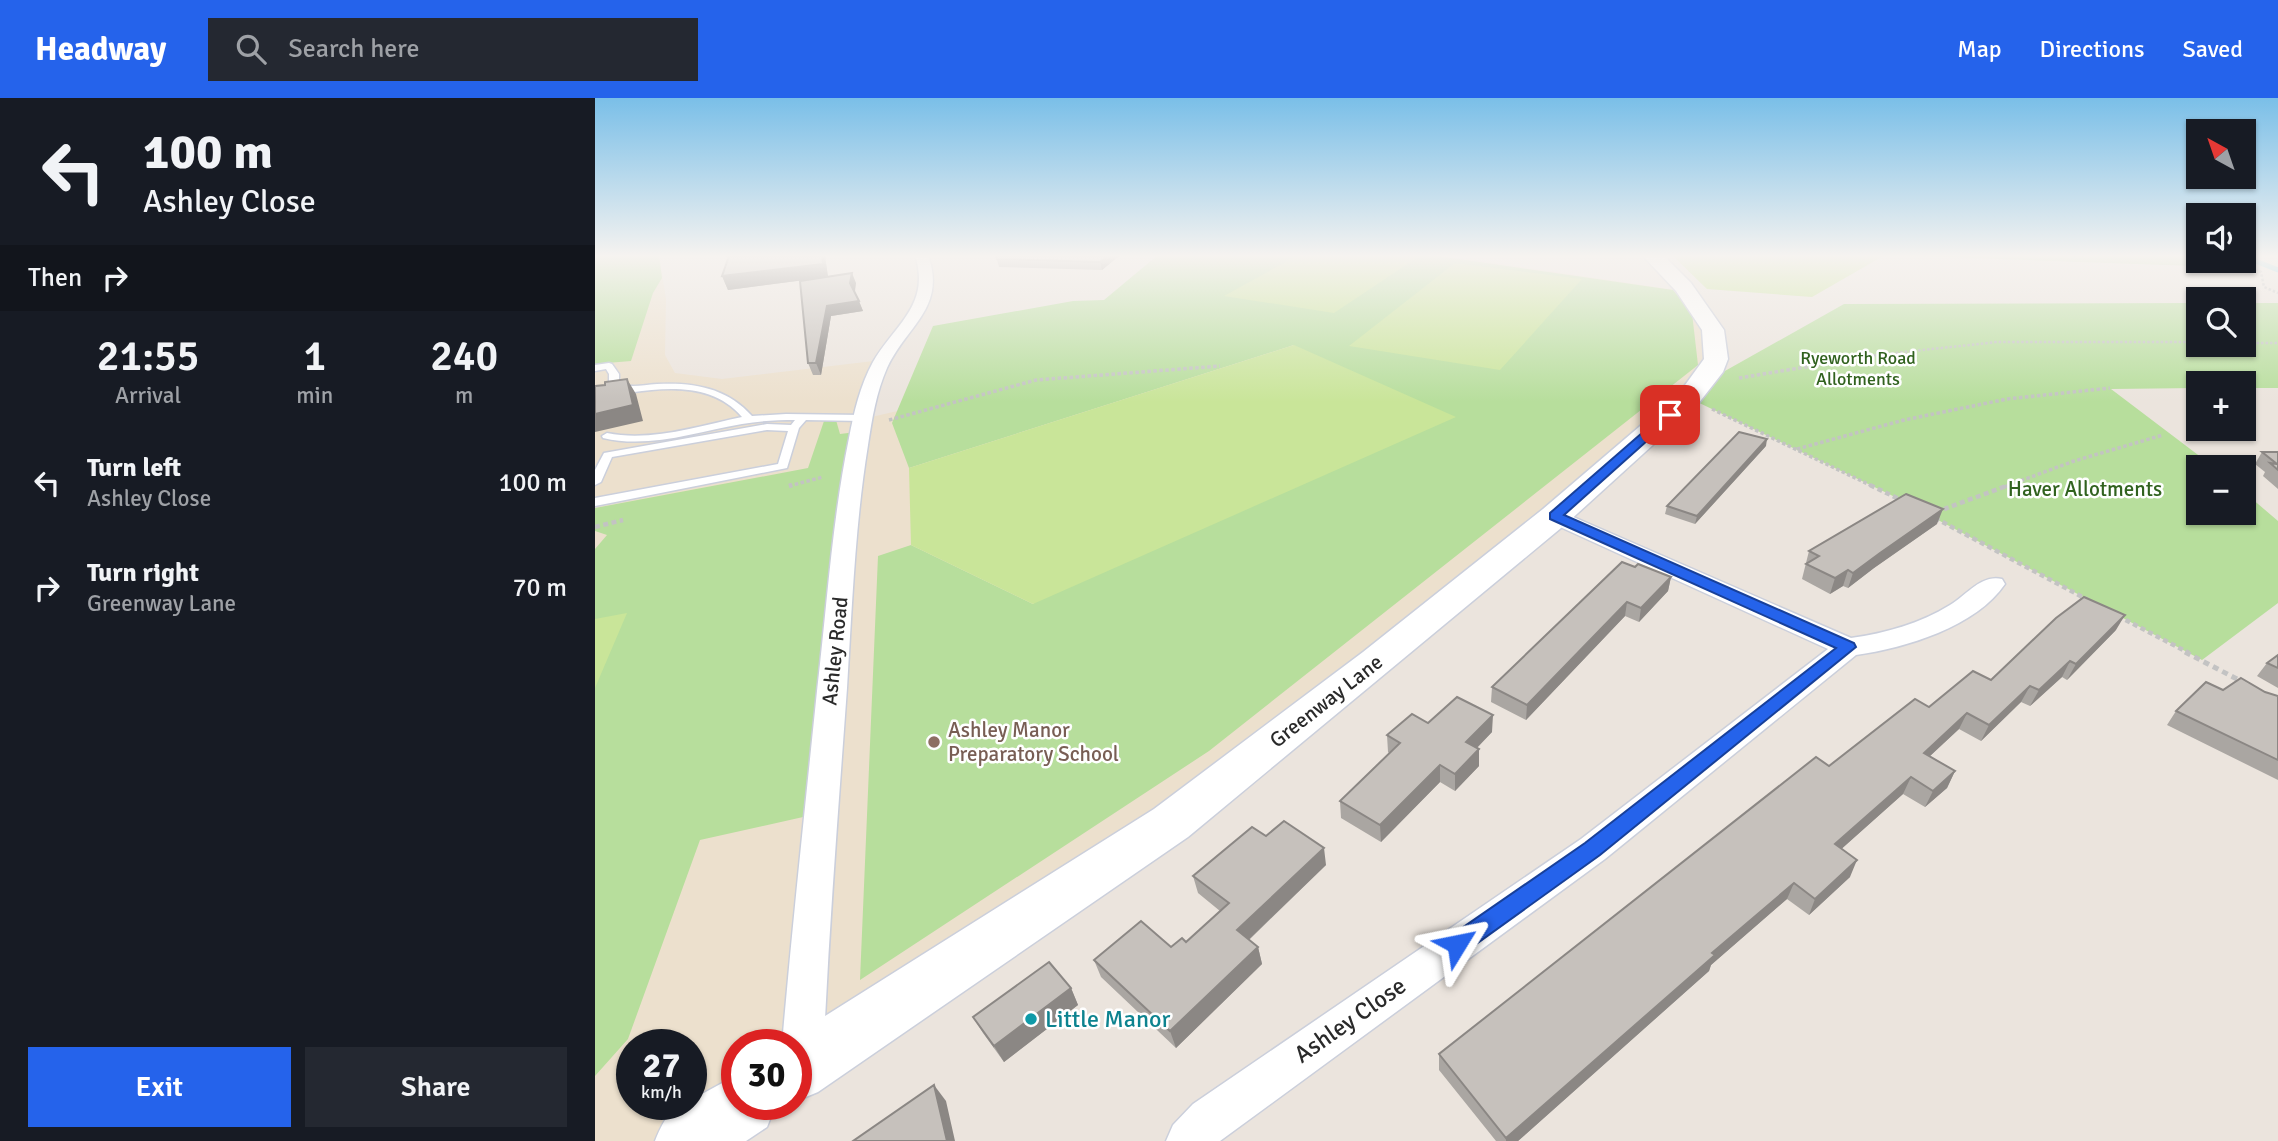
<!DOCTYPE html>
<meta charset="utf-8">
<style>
body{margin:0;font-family:Signika,sans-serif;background:#242831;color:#f1f3f6;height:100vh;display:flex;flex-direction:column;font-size:26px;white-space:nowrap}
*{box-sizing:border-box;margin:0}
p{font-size:23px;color:#9ea1a6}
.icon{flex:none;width:38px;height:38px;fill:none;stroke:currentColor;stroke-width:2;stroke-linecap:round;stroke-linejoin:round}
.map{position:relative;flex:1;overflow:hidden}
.panel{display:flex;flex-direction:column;background:#171b24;width:595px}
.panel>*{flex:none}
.top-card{background:#171b24;color:#f1f3f6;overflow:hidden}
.needle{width:46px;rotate:320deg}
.controls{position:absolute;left:1591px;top:21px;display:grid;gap:14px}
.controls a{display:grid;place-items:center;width:70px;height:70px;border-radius:0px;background:#171b24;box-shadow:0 2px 5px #0004;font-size:35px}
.speed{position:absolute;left:21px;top:931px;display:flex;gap:14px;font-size:35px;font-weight:700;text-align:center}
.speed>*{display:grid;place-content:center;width:91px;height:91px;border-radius:50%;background:#171b24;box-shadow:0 2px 5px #0004;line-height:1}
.speed small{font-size:18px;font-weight:400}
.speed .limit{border:10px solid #d22;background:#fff;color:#111}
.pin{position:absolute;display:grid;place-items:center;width:60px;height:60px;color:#fff;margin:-30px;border-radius:14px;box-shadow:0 4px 10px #0006}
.me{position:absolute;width:77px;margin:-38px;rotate:55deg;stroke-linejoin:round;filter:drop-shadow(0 0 5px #0008)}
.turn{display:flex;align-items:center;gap:24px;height:147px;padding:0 28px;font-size:32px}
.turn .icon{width:91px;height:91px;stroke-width:2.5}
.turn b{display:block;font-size:49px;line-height:60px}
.then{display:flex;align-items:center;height:66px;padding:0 28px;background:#0003;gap:14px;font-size:26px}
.eta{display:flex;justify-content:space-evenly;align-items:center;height:119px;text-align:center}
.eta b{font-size:42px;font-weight:600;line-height:49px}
.button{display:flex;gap:14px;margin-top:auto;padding:14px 28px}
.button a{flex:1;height:80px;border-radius:0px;background:#2563eb;color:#fff;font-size:28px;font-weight:600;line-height:80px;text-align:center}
.button a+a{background:#242831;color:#f1f3f6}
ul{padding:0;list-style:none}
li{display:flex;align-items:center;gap:21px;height:105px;padding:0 28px}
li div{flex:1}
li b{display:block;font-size:26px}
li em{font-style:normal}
header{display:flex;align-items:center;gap:42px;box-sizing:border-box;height:98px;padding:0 35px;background:#2563eb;color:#fff}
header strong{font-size:33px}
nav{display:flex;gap:38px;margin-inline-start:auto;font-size:24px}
.search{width:490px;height:63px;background:#242831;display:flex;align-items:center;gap:18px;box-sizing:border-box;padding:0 24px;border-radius:0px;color:#9ea1a6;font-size:26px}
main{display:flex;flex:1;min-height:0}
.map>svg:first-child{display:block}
.education{fill:#ece0cd;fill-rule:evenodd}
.green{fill:#b7de9c}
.pitch{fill:#c9e599}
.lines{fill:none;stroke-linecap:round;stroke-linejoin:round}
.stream{stroke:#76d0e7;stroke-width:5}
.lane-casing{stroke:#cbcfdb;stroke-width:3}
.street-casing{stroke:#cbcfdb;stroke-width:3}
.secondary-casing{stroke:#cbcfdb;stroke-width:3}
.path-far3{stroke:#c3c3c3;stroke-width:2.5;stroke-dasharray:2.5 2;stroke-linecap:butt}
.path-far2{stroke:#c3c3c3;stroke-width:3.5;stroke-dasharray:3.5 2.5;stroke-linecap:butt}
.path-far1{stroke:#c3c3c3;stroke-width:4.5;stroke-dasharray:5 3.5;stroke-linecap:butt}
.path{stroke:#c3c3c3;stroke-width:5;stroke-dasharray:6 4.5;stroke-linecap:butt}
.lane{fill:#fff;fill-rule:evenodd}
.street{fill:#fff;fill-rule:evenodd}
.secondary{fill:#fff;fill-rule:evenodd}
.wall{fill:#aaa6a2}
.shaded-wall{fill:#8b8784}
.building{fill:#c6c1bc;stroke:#8b8784;stroke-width:2}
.route{fill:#2563eb;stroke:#184099;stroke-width:2}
.education-dot{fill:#8d6e63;stroke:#fff;stroke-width:2.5}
.culture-dot{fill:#0f9aa8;stroke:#fff;stroke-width:2.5}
.labels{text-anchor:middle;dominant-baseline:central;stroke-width:5;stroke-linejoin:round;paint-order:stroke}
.far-park-label{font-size:18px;fill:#31621f;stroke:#fff}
.park-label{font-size:21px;fill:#31621f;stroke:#fff}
.street-label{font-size:21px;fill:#2a2a2a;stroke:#fff}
.education-label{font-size:21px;fill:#785e54;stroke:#fff;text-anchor:start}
.near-culture-label{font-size:24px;fill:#0d838f;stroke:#fff;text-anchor:start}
.near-street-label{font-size:24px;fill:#2a2a2a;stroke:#fff}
</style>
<header>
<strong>Headway</strong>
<div class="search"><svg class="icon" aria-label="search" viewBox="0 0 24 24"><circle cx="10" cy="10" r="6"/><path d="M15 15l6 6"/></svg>Search here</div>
<nav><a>Map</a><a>Directions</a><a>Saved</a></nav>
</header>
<main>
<section class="panel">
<div class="top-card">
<div class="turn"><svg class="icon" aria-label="left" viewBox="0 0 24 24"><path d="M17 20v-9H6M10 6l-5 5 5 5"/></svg><div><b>100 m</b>Ashley Close</div></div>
<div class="then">Then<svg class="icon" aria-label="right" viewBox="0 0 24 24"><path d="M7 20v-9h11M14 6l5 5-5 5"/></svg></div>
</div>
<div class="eta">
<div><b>21:55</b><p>Arrival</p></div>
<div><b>1</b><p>min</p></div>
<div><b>240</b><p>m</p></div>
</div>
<ul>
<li><svg class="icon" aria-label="left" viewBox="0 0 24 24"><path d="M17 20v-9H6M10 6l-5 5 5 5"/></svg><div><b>Turn left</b><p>Ashley Close</p></div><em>100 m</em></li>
<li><svg class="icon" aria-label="right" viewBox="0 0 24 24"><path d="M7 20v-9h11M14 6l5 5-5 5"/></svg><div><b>Turn right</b><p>Greenway Lane</p></div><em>70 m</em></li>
</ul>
<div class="button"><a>Exit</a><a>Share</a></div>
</section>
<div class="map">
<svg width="1683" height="1043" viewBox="0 0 1683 1043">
<rect width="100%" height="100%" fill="#ebe4dd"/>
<path class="education" d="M 0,157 L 64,157 L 71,201 L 70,257 L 80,275 L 127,281 L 287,262 L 268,321 L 410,288 L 563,157 L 848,157 L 1093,194 L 1118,232 L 1115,274 L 576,725 L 201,947 L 142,947 L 142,1006 L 93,1043 L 0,1043 ZM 37,947 L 96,947 L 96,1006 L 37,1006 Z"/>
<path class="green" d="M 0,157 L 64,157 L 67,180 L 58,195 L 36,263 L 0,266 Z
M 563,157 L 836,157 L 1078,192 L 1097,215 L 1103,267 L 614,653 L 265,882 L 283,458 L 316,447 L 438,506 L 699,247 L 314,370 L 297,325 L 338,228 L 478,203 L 509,202 Z
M 1292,157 L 1603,157 L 1603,163 L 1641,163 L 1656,170 Z
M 1603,205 L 1603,247 L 1648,247 L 1649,205 L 1683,205 L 1683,290 L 1649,290 L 1648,285 L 1603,285 L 1603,290 L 1516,291 L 1619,369 L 1603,369 L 1603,415 L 1648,415 L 1649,394 L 1683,423 L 1683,505 L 1607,562 L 1294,396 L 1094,300 L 1105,287 L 1249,206 Z
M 241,322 L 245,336 L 261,334 L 217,717 L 105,742 L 33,941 L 0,978 L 0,451 L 12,437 L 0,433 L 0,410 L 213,370 L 229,323 Z"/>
<path class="pitch" d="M 703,157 L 810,157 L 823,159 L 739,215 L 629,198 Z
M 1290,157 L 1217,199 L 1112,191 L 1077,157 Z
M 860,165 L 987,181 L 905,272 L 754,248 Z
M 699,247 L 861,319 L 438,506 L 316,447 L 314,370 Z
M 32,515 L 0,590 L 0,521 Z"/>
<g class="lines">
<path class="stream" d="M 1648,158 L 1683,172"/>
<g class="lane-casing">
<path id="lane" d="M 14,265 L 17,266 L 24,276 L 24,286 C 37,290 48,287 62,286 C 99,284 132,290 157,318 L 191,316 L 268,317 L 273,320 L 268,323 L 211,322 L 204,330 L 192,370 L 0,408 L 0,400 L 183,366 L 193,333 L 172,332 L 17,359 L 6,384 L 0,387 L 0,372 L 9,355 L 172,326 L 196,327 L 200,322 C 182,322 164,323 147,326 C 101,334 54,351 8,340 L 7,338 L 12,335 C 56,344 104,328 147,319 C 111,277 49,293 0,300 L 0,294 L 20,291 L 14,288 L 14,276 L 11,271 L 0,273 L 0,267 Z"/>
</g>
<g class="street-casing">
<path id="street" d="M 320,157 L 333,157 C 352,210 311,228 292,270 C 281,295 277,321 273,347 C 260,427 257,509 252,590 C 243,715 233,841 228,966 L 222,981 L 207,987 L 201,985 L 201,947 L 187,947 C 197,829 210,711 222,593 C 232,508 237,423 254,340 C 259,314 265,288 278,264 C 300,226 336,207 320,157 Z
M 960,411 L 1256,540 C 1291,535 1324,526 1355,507 C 1372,497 1386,476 1407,481 L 1410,486 C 1381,529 1310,550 1261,557 L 1010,761 L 625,1043 L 571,1043 L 578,1027 L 598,1006 L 986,741 L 1233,551 L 952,423 L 949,418 L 952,413 Z"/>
</g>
<g class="secondary-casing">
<path id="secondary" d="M 1047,157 L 1068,157 L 1096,185 L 1129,232 L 1133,261 L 1128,274 L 1103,306 L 972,425 L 593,739 L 223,994 L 201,1003 L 201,947 L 184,947 L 559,711 L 768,554 L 948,411 L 1085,294 L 1109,261 L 1107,232 L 1081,193 Z
M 142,977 L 142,1006 L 181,1006 L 172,1029 L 151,1043 L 60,1043 C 67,1026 75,1007 96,1006 L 96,1002 Z"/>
</g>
<path class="path-far3" d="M 1478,157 L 1494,157
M 1639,163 L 1666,174 L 1669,189 L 1683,195
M 1648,245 L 1683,245
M 1265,259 L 1401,244 L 1603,244"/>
<path class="path-far2" d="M 1144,280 L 1277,258
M 1117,311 L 1279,389
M 294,322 L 441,282 L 625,268
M 1202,351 L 1309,322 L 1412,301 L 1515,290
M 194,388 L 228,379
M 1409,389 L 1479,363 L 1568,337"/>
<path class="path-far1" d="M 1275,387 L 1308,403
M 194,388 L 197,387
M 1341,414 L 1414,387
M 1340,420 L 1493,502
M 0,429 L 28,422
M 1523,518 L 1594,555"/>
<path class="path" d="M 1590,554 L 1642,581"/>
<use href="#lane" class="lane"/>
<use href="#street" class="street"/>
<use href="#secondary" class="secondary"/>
</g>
<path class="wall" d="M 130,158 L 230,158 L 233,179 L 261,185 L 260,194 L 268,213 L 236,218 L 226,277 L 218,277 L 213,265 L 224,180 L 133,192 L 127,178 L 133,161 Z
M 401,158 L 524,158 L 507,172 L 404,169 Z
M 1171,348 L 1100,426 L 1070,416 L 1072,408 Z
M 1667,354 L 1683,354 L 1683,391 L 1668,378 L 1670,374 L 1660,366 Z
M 1342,426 L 1279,470 L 1253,490 L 1248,488 L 1235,496 L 1207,481 L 1214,453 Z
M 1040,469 L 1076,479 L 1073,493 L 1044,524 L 1030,518 L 931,622 L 896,604 L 897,589 Z
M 1521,532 L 1472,582 L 1467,579 L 1435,608 L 1426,604 L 1386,643 L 1364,631 L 1335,658 L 1360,673 L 1352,690 L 1330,709 L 1308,696 L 1246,751 L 1255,779 L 1214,817 L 1192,801 L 1116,867 L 1114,873 L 923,1043 L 901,1043 L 844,972 L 844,956 L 1234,668 L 1334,609 L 1396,582 Z
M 1683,557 L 1683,590 L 1662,578 L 1672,565 Z
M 1628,592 L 1670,594 L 1683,598 L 1683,682 L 1572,627 L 1581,613 Z
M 833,625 L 897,634 L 882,650 L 884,651 L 884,668 L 860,693 L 845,684 L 786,744 L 746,720 L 745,703 L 794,655 L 793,654 L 792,637 Z
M 671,738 L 731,767 L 654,842 L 663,849 L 667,866 L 581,950 L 506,879 L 499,862 L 576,849 L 591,844 L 625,813 L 603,795 L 598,778 Z
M 476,890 L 483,907 L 409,964 L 388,935 L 378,919 Z"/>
<path class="shaded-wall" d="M 227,158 L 230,158 L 233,179 L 133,192 L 127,178 Z
M 513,158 L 524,158 L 507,172 L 505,164 Z
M 257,175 L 261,185 L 259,196 L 255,185 Z
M 264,203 L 268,213 L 236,218 L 226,277 L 221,265 L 232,208 Z
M 32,281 L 41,296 L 48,323 L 0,334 L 0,316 Z
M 1172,341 L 1171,348 L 1100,426 L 1102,418 Z
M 1348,411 L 1342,426 L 1279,470 L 1253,490 L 1258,475 L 1285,455 Z
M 1253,472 L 1248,488 L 1235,496 L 1240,480 Z
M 1076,479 L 1073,493 L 1044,524 L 1046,510 Z
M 1032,504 L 1030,518 L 931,622 L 932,607 Z
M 1530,517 L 1521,532 L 1472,582 L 1481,566 Z
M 1475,563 L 1467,579 L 1435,608 L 1444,592 Z
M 1435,588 L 1426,604 L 1386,643 L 1394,627 Z
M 1372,615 L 1364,631 L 1321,671 L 1329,655 Z
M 898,617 L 897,634 L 871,661 L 871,644 Z
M 884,651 L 884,668 L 860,693 L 860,676 Z
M 845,667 L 845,684 L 786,744 L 785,727 Z
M 1360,673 L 1352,690 L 1330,709 L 1338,693 Z
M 1316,679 L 1308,696 L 1233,763 L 1240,746 Z
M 729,750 L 731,767 L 646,849 L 642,832 Z
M 1262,762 L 1255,779 L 1214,817 L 1220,801 Z
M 1199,785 L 1192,801 L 1116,867 L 1114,873 L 923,1043 L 911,1043 L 911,1040 L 1117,855 Z
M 663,849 L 667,866 L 581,950 L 575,933 Z
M 476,890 L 483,907 L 409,964 L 399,948 Z
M 339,987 L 351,1003 L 360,1043 L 352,1043 Z"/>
<path class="building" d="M 134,158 L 227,158 L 228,166 L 127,178 Z
M 401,158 L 513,158 L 505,164 L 402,161 Z
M 257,175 L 255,185 L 264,203 L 232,208 L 221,265 L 213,265 L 205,183 Z
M 32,281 L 38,307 L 0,316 L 0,288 L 10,287 L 10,284 Z
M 1144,334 L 1172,341 L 1102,418 L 1072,408 Z
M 1667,354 L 1683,354 L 1683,372 L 1675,365 L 1682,366 Z
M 1311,396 L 1348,411 L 1285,455 L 1258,475 L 1253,472 L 1240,480 L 1211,466 L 1224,458 L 1214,453 Z
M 1027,464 L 1040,469 L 1043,466 L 1076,479 L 1046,510 L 1032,504 L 932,607 L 897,589 Z
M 1489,499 L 1530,517 L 1481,566 L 1475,563 L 1444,592 L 1435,588 L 1394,627 L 1372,615 L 1329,655 L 1360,673 L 1338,693 L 1316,679 L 1240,746 L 1262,762 L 1220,801 L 1199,785 L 1117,855 L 1120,857 L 911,1040 L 844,956 L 1221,659 L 1234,668 L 1320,601 L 1334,609 L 1378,573 L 1396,582 L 1461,520 Z
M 1683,557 L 1683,570 L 1672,565 Z
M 1646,580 L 1670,594 L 1683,598 L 1683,662 L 1581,613 L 1611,584 L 1628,592 Z
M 862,599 L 898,617 L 871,644 L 884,651 L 860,676 L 845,667 L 785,727 L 745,703 L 805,645 L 792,637 L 817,616 L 833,625 Z
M 689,723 L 729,750 L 642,832 L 663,849 L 575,933 L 499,862 L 546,823 L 576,849 L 587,840 L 591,844 L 634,805 L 598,778 L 657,729 L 671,738 Z
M 454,864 L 476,890 L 399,948 L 378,919 Z
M 339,987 L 352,1043 L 258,1043 Z"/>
<linearGradient id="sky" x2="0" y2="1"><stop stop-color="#7abfe8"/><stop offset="0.52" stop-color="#f6f3f0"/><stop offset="1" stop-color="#f6f3f0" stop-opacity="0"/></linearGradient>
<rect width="1683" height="304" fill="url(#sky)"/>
<path class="route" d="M 1071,314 L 1081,317 L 969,417 L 1259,545 L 1261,549 L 1005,757 L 870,854 L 862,857 L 854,854 L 851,846 L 854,839 L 990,745 L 1241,550 L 955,421 L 955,415 Z"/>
<circle class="education-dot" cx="339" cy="644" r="7"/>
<circle class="culture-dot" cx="436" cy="921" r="7"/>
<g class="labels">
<g class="far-park-label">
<text x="1263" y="260">Ryeworth Road<tspan x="1263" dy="21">Allotments</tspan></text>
</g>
<g class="park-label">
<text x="1490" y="391">Haver Allotments</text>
</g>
<g class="street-label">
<text transform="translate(240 553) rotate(-84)">Ashley Road</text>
<text transform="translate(731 603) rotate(-38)">Greenway Lane</text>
</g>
<g class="education-label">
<text x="353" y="632">Ashley Manor<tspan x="353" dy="24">Preparatory School</tspan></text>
</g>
<g class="near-culture-label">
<text x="450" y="921">Little Manor</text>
</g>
<g class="near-street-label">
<text transform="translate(755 922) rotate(-35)">Ashley Close</text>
</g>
</g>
</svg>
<div class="controls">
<a><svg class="needle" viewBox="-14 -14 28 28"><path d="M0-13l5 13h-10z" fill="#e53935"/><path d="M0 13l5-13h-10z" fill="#9ea1a6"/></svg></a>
<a><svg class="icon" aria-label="sound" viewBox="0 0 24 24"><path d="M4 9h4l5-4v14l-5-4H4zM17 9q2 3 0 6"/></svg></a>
<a><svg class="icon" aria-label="search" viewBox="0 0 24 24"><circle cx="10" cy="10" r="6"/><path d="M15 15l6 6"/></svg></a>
<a>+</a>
<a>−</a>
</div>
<div class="speed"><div>27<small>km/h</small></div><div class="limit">30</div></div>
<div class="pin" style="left:1075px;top:317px;background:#d93025"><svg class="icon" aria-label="arrive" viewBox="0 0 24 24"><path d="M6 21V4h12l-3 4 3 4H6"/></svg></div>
<svg class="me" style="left:862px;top:846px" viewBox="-20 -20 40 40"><path d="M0-17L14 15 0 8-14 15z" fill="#2563eb" stroke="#fff" stroke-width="4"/></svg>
</div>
</main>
